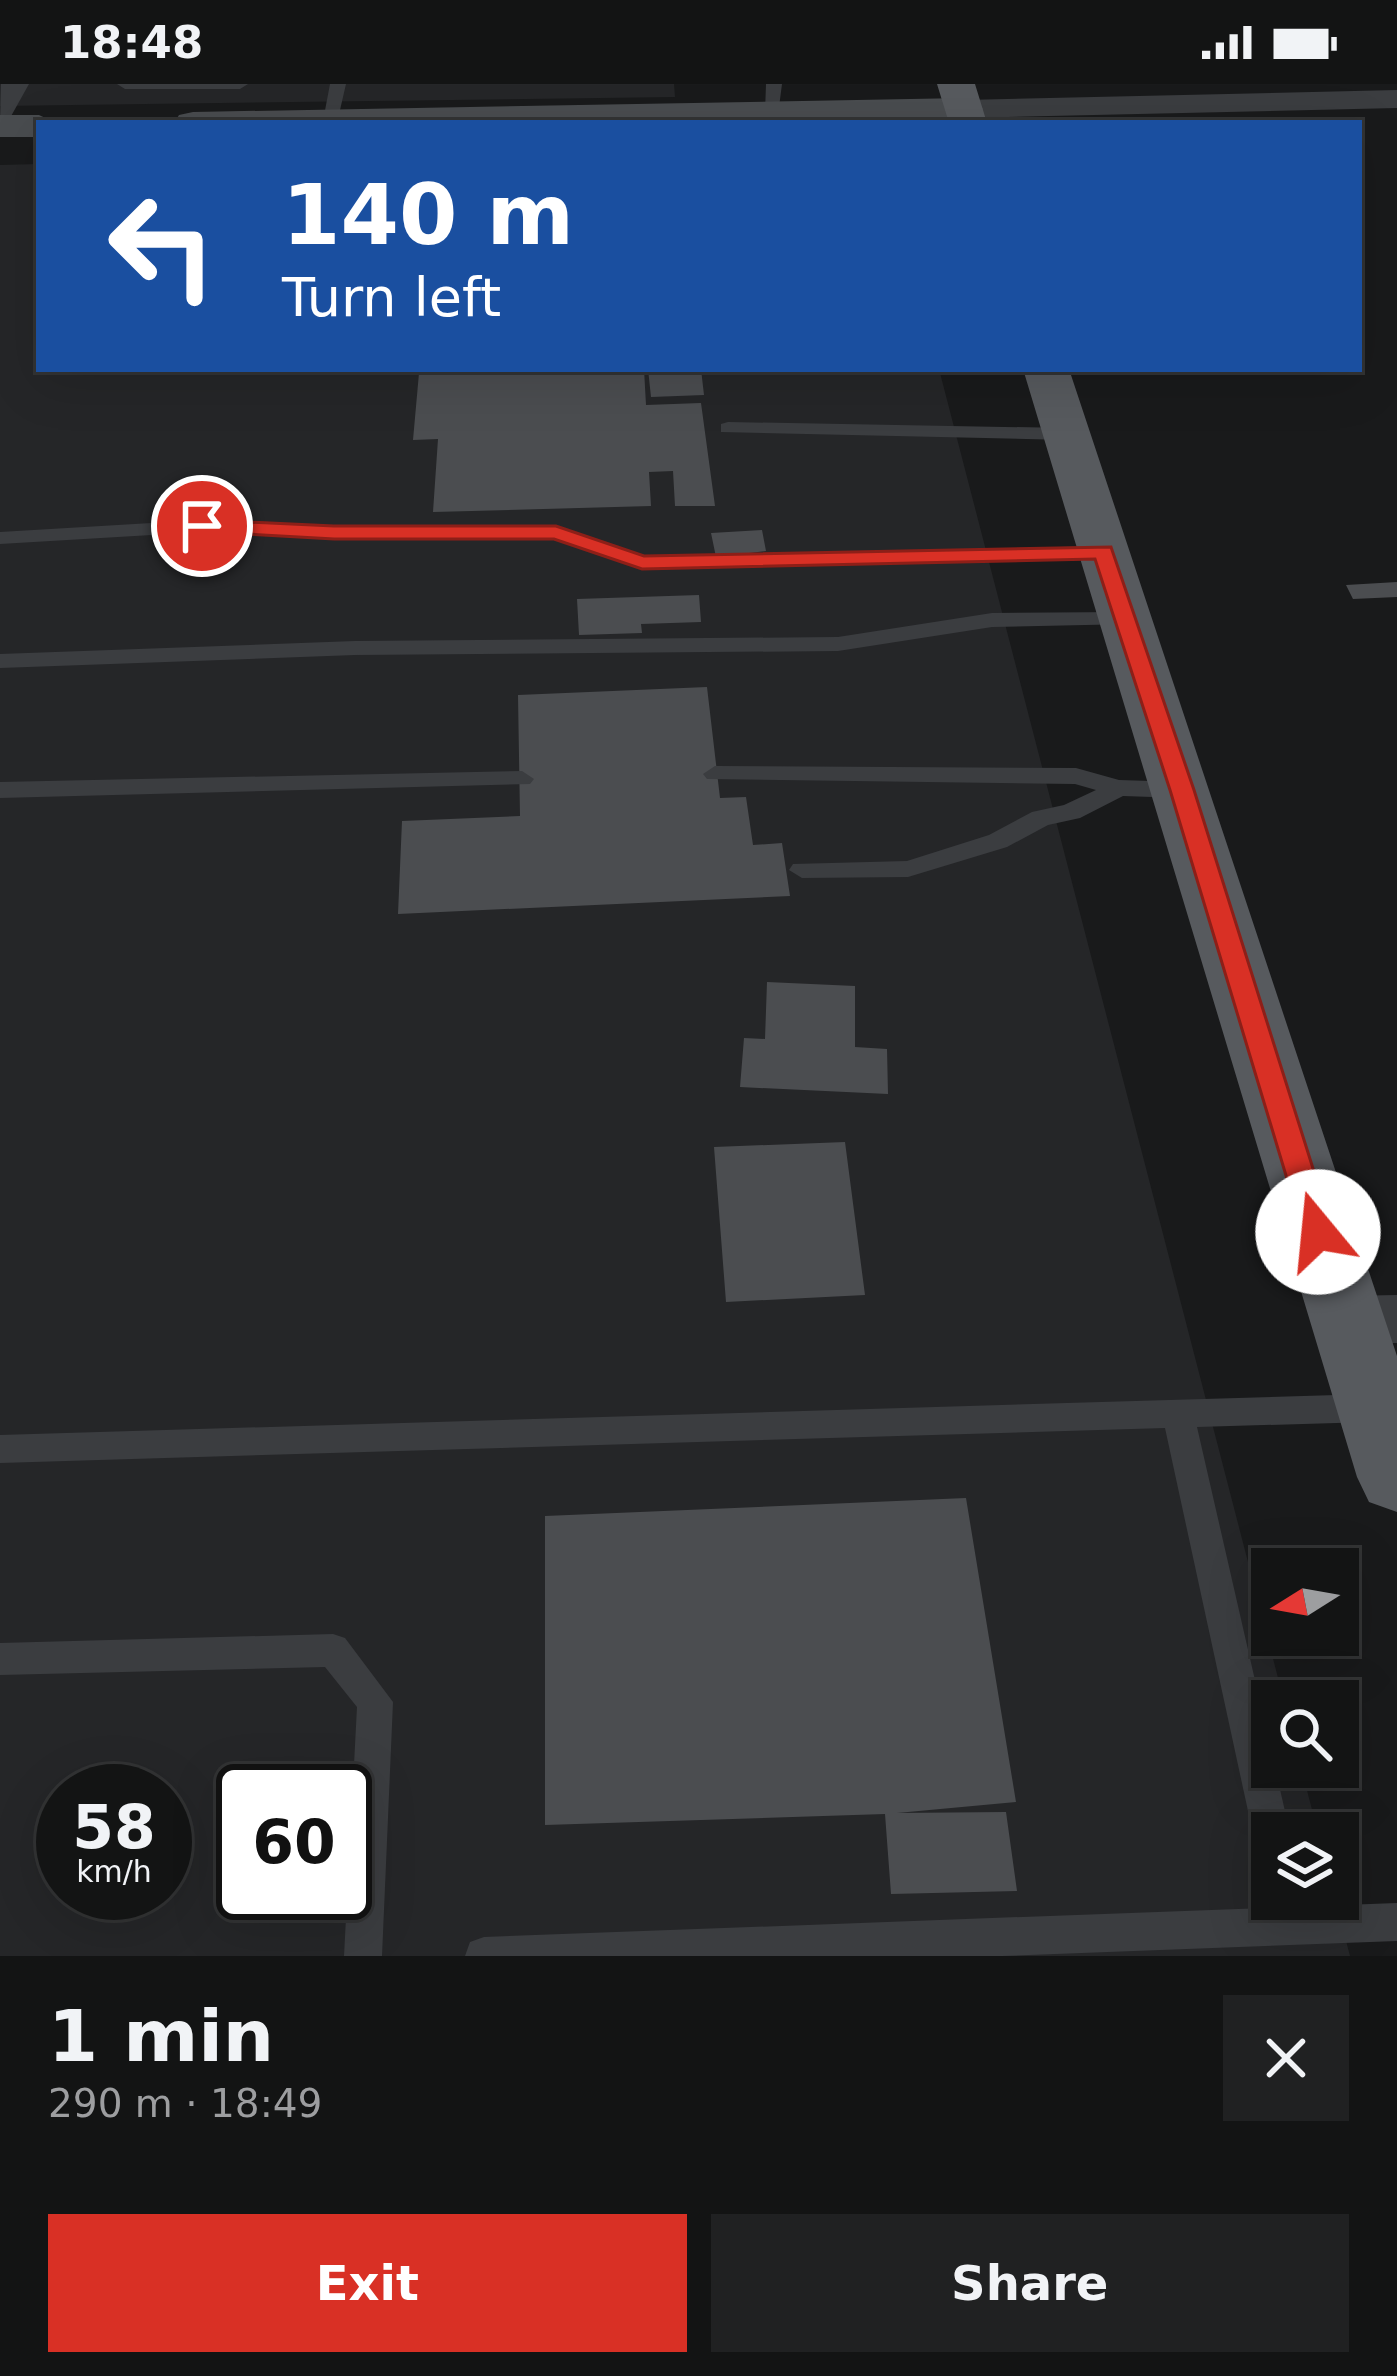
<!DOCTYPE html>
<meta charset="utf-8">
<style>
body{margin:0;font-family:"DejaVu Sans",sans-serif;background:#202122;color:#f1f3f6;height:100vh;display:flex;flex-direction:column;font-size:45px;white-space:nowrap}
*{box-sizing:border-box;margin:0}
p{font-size:39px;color:#9d9ea0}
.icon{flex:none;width:66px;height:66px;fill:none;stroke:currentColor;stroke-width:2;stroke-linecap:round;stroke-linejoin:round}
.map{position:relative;height:1872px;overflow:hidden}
.side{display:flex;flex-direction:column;background:#131414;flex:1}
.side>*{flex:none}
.top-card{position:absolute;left:36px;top:36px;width:1326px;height:252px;border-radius:0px;box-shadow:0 12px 48px #0002,0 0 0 3px #323334;background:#1a4fa0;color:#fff;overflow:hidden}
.needle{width:78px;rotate:259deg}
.controls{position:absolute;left:1251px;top:1464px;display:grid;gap:24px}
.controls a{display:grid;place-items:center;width:108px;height:108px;border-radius:0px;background:#131414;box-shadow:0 12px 48px #0002,0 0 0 3px #323334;font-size:60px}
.speed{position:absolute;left:36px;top:1680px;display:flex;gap:24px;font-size:60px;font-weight:700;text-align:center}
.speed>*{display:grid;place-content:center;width:156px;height:156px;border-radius:50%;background:#131414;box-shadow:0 12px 48px #0002,0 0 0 3px #323334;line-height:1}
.speed small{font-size:30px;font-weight:400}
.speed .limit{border:6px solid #111;border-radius:18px;background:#fff;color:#111}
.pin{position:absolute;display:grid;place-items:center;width:102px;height:102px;color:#fff;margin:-51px;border:6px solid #fff;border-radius:50%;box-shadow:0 3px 12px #0007}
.me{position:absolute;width:132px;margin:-66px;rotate:343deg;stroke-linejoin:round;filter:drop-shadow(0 0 9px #0008)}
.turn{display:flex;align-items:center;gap:42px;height:252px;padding:0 48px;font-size:54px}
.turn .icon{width:156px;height:156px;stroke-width:2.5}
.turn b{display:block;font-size:84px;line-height:102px}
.round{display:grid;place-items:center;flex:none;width:126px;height:126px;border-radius:0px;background:#202122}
.headline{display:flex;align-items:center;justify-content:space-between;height:204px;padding:0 48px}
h1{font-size:72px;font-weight:700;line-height:90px}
.primary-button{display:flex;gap:24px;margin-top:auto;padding:24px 48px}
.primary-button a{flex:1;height:138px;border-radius:0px;background:#d93025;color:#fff;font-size:48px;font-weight:700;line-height:138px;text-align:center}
.primary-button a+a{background:#202122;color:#f1f3f6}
.status{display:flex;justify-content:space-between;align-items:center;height:84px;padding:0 60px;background:#131414;direction:ltr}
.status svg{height:33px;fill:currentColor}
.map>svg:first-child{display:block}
.built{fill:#252628;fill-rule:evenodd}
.building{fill:#4b4d50}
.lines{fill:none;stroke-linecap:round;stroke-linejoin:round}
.lane{fill:#3b3d40;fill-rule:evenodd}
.street{fill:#3b3d40;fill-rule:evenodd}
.secondary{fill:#494c4f;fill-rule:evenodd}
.primary{fill:#575a5e;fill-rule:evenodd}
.route{fill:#d93025;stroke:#8d1f18;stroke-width:3}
</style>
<div class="status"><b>18:48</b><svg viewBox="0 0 49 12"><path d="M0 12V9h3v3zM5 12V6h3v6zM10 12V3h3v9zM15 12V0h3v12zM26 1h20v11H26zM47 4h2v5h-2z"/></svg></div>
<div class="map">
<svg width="1397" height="1872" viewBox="0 0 1397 1872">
<rect width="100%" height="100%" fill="#191a1b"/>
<path class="built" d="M 0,0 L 674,0 L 675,13 L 0,22 Z
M 39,80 L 39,285 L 939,285 L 1284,1617 L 1272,1617 L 1272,1683 L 1301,1683 L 1318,1749 L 1272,1749 L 1272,1815 L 1335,1815 L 1350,1872 L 0,1872 L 0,81 ZM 63,1707 L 165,1707 L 165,1809 L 63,1809 ZM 243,1707 L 345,1707 L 345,1809 L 243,1809 Z"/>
<path class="building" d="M 644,285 L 646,321 L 701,319 L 715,422 L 675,422 L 673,387 L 649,388 L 651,422 L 433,428 L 438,355 L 413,356 L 419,289 Z
M 648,285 L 701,285 L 704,311 L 651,313 Z
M 762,446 L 766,467 L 716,473 L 711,449 Z
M 1397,498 L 1397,513 L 1353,515 L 1346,501 Z
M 699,511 L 701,538 L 641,540 L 642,549 L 579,551 L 577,515 Z
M 707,603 L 720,714 L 746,713 L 753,761 L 782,759 L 790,812 L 398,830 L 402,737 L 520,732 L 518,611 Z
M 767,898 L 855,902 L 855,963 L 887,965 L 888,1010 L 740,1003 L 744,954 L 765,955 Z
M 845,1058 L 865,1211 L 726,1218 L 714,1063 Z
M 966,1414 L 1016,1718 L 897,1729 L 1006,1728 L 1017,1807 L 891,1810 L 885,1730 L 545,1741 L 545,1432 Z"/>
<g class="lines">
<path class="lane" d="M 117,0 L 248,0 L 240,5 L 125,5 Z
M 330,0 L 346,0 L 337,39 L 323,37 Z
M 766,0 L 782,0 L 778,31 L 765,28 Z
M 728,338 L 1067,344 L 1077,350 L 1067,356 L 721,348 L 721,340 Z
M 202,436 L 334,442 L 556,442 L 644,473 L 1103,462 L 1114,468 L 1103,474 L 642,485 L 554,454 L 334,454 L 202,448 L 0,460 L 0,448 Z
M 1124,528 L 1135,535 L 1132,540 L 992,543 L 838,567 L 355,571 L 0,584 L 0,570 L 355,557 L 838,553 L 992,529 Z
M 715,682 L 1076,684 L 1119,696 L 1182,698 L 1194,706 L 1182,714 L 1123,712 L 1080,734 L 1048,741 L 1007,763 L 908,793 L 802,794 L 789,786 L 793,780 L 907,777 L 989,751 L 1032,728 L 1064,721 L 1096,706 L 1075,700 L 707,695 L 703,690 Z
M 522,687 L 534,695 L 530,700 L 0,714 L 0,698 Z
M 1370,1310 L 1381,1314 L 1386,1324 L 1381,1334 L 1370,1338 L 1197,1343 L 1290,1749 L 1272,1749 L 1272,1769 L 1259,1763 L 1253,1750 L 1165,1344 L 0,1379 L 0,1351 Z
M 333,1550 L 345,1554 L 393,1618 L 382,1872 L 344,1872 L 357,1623 L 325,1583 L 0,1591 L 0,1559 Z
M 1397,1819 L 1397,1857 L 1002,1872 L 465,1872 L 470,1858 L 484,1853 Z"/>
<path class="street" d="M 29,0 L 10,34 L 0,37 L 1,0 Z
M 1397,6 L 1397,24 L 964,34 L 949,25 L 964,16 Z
M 1397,1211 L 1397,1259 L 1345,1260 L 1324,1253 L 1316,1236 L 1324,1219 L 1345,1212 Z"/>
<path class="secondary" d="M 964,14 L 977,17 L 983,25 L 977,33 L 819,39 L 174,39 L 179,31 L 193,28 Z
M 0,31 L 39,31 L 56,39 L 39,39 L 39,53 L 0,53 Z"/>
<path class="primary" d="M 937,0 L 975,0 L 987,39 L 949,39 Z
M 1023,285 L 1069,285 L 1397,1272 L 1397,1428 L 1369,1418 L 1357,1393 Z"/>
</g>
<path class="route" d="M 202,436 L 334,442 L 556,442 L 644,472 L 1111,463 L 1194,706 L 1333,1148 L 1329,1156 L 1308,1156 L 1303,1148 L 1170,706 L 1095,475 L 642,485 L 554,455 L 334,455 L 194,447 L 194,438 Z"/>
</svg>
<div class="controls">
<a><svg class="needle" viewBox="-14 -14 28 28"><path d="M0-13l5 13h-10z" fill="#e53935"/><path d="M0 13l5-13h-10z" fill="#9d9ea0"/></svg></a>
<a><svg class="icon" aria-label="search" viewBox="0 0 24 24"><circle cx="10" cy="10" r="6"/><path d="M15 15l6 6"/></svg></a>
<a><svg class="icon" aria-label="layers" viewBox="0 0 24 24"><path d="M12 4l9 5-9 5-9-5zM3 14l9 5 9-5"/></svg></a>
</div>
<div class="speed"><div>58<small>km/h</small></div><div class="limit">60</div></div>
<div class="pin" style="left:202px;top:442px;background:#d93025"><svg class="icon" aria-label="arrive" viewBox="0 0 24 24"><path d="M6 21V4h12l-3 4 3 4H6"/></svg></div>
<svg class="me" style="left:1318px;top:1148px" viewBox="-20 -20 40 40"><circle r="19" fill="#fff"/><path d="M0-13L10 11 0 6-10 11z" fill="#d93025"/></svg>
<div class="top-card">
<div class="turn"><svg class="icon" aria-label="left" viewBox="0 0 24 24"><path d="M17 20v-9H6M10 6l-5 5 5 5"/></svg><div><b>140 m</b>Turn left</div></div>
</div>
</div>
<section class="side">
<div class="headline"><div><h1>1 min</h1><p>290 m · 18:49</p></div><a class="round"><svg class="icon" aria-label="close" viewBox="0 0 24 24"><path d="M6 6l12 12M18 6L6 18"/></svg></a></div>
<div class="primary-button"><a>Exit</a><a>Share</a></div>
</section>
